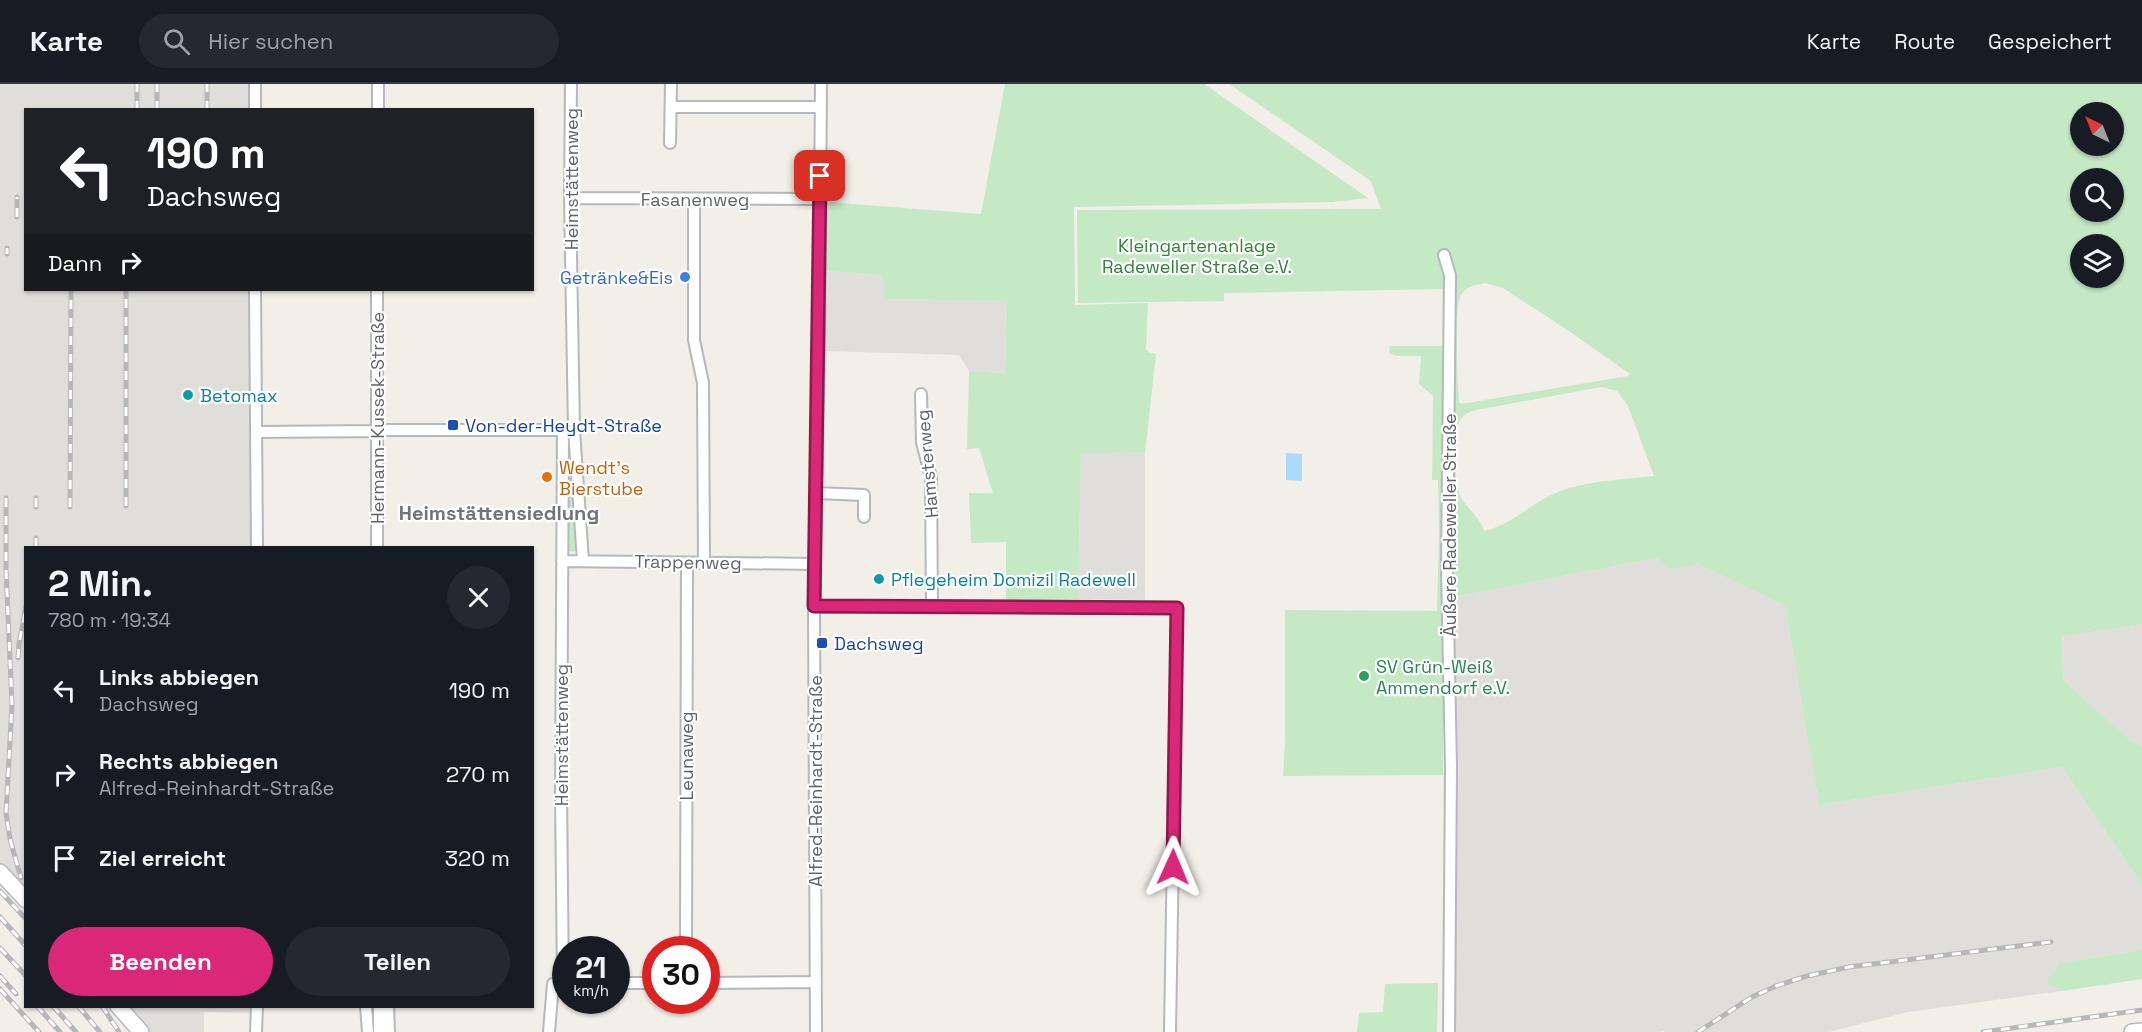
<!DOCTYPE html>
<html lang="de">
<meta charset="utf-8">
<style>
body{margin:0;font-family:"Space Grotesk",sans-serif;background:#242831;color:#f1f3f6;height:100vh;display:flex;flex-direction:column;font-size:22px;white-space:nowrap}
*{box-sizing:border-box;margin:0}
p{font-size:20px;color:#9ea1a6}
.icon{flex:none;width:33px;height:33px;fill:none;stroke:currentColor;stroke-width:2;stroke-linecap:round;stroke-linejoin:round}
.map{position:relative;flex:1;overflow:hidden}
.side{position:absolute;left:24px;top:462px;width:510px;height:462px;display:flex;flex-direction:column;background:#171b24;border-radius:0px;box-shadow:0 2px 4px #0004}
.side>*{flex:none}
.hud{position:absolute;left:24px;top:24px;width:510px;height:183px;border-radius:0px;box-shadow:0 2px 4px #0004;background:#202124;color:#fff;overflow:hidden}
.needle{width:39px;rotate:317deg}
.tools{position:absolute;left:2070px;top:18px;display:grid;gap:12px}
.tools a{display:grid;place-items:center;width:54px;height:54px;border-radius:50%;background:#171b24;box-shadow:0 2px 4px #0004;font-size:30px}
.speed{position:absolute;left:552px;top:852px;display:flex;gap:12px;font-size:30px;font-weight:700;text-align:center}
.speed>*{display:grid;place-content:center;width:78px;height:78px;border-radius:50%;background:#171b24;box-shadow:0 2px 4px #0004;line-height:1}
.speed small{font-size:15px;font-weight:400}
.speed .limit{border:9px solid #d22;background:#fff;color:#111}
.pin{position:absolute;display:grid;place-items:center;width:51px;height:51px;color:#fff;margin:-26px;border-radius:12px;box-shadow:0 3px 9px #0006}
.me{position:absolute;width:66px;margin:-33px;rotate:1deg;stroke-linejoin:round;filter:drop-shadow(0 0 4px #0008)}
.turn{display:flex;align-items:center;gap:21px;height:126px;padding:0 24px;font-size:27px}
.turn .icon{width:78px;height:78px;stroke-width:2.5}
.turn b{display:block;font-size:42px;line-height:51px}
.then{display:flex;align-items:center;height:57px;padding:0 24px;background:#0003;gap:12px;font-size:22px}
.round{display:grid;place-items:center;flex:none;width:63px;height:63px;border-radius:32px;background:#242831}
.head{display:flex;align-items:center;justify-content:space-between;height:102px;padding:0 24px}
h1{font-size:36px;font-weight:700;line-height:45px}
.action{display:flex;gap:12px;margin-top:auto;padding:12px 24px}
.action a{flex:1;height:69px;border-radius:36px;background:#db2777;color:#fff;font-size:24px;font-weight:700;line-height:69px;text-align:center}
.action a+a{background:#242831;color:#f1f3f6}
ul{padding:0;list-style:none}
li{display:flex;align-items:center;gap:18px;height:84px;padding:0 24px}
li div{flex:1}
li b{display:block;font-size:22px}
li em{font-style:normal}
header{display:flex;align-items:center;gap:36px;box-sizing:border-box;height:84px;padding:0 30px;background:#171b24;border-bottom:2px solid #363941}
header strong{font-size:28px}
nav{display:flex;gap:33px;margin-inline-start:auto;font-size:21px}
.search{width:420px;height:54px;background:#242831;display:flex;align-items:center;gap:15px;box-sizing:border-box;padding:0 21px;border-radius:33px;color:#9ea1a6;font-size:22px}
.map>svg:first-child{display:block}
.industrial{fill:#e0deda}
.green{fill:#c5e8c5;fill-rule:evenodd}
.water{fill:#aadaff}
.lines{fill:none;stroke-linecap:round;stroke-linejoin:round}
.street-casing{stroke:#b5b8bc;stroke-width:14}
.secondary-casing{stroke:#b6babf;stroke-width:18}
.street{stroke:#fff;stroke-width:10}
.secondary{stroke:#fff;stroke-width:15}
.rail-casing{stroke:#b6b7b8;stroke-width:5}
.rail{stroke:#fff;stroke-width:3;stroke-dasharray:9;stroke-linecap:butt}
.route-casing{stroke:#8e194d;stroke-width:15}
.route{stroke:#db2777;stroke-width:10}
.shop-dot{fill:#3f7fe0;stroke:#fff;stroke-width:2}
.culture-dot{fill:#0f9aa8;stroke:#fff;stroke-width:2}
.transit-dot{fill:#1a4fb4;stroke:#fff;stroke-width:2}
.food-dot{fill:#e8710a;stroke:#fff;stroke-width:2}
.leisure-dot{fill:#2e9e5b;stroke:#fff;stroke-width:2}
.labels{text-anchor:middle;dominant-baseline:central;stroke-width:4.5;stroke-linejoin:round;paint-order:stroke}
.street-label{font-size:18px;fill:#5f6368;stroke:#fff}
.park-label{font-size:18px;fill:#348238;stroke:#fff}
.shop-label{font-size:18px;fill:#366cbe;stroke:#fff;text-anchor:end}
.culture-label{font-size:18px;fill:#0d838f;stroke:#fff;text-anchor:start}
.transit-label{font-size:18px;fill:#164399;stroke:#fff;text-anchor:start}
.food-label{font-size:18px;fill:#c56008;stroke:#fff;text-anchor:start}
.leisure-label{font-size:18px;fill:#27864d;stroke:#fff;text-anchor:start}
.neighbourhood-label{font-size:20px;font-weight:bold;fill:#70757a;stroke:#fff}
</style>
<header>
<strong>Karte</strong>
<div class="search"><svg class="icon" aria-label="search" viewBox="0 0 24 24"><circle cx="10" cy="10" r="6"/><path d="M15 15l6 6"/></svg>Hier suchen</div>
<nav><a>Karte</a><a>Route</a><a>Gespeichert</a></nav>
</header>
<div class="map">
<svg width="2142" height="948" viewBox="0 0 2142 948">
<rect width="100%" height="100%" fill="#f1efe8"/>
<path class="industrial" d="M 0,0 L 255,0 L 255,25 L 26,26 L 26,206 L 255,206 L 257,463 L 26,464 L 25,816 L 0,789 Z
M 825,187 L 883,191 L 884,215 L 1007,217 L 1005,289 L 969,287 L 959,271 L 823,267 Z
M 1081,368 L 1145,368 L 1145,516 L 1078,515 Z
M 1657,474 L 1669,484 L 1698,480 L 1785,522 L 1819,721 L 2062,683 L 2142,801 L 2142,866 L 2061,879 L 2065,902 L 2062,907 L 1908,928 L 1829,948 L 1664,948 L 1663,946 L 1660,948 L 1448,948 L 1449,514 Z
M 2142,540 L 2142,663 L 2129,655 L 2063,596 L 2062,551 Z
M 118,923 L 254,923 L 253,929 L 204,928 L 204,948 L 141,948 Z"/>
<path class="green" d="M 1005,0 L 1204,0 L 1368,114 L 1332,118 L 1074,123 L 1075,221 L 1148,219 L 1146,265 L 1148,268 L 1156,270 L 1145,368 L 1081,369 L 1078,515 L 1006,517 L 1006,458 L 971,459 L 969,409 L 993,409 L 979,364 L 967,365 L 969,287 L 1005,289 L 1007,217 L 884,215 L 882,191 L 825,187 L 827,118 L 981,130 Z
M 1229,0 L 2142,0 L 2142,540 L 2062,552 L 2063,596 L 2129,655 L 2142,663 L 2142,801 L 2062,683 L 1819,721 L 1785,522 L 1698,480 L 1669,485 L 1657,474 L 1449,514 L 1443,528 L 1443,691 L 1283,692 L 1285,656 L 1285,526 L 1437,527 L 1439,448 L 1438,396 L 1432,396 L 1433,312 L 1419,300 L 1421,272 L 1397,272 L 1389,269 L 1390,262 L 1443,262 L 1444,205 L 1224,209 L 1224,217 L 1078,219 L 1077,126 L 1381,125 L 1371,97 ZM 2080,28 L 2114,28 L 2114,62 L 2080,62 ZM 2080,94 L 2114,94 L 2114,128 L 2080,128 ZM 2080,160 L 2114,160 L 2114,194 L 2080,194 ZM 1485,199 L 1503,204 L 1566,245 L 1630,290 L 1628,292 L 1461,320 L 1459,318 C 1458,298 1453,225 1461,211 C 1466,202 1476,201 1485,199 ZM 1601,303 L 1617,307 L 1628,322 L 1654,392 C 1621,396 1589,396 1558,408 C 1531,419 1512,441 1484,447 C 1479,431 1466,425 1460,411 C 1454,398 1453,348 1460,336 C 1464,330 1469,328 1476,326 Z
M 568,355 L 580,460 L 577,466 L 572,468 L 567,466 Z
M 2142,866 L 2142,895 L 2062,907 L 2046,898 L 2060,879 Z
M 1438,899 L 1437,948 L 1357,948 L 1359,929 L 1383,928 L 1385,900 Z"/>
<path class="water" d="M 1286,369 L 1302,370 L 1302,397 L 1286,396 Z"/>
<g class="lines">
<g class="street-casing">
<path id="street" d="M 571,0 L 570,114 L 574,346 L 583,477
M 672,23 L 821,23
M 255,26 L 255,0
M 378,26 L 378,0
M 670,59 L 671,0
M 570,114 L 820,115
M 694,115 L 694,256 L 703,299 L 704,478
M 1444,171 L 1450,191 L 1447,483 L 1451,683 L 1449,948
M 255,206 L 257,464
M 921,310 L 922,358 L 931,394 L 932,522
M 377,346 L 569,346
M 257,348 L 377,347
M 816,409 L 864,411 L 864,433
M 377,464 L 377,206
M 562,477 L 815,480
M 814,522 L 1177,524 L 1170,948
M 686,866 L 687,479
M 616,899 L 656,899
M 706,899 L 816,898
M 366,922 L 368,948
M 388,922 L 389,948
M 256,948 L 257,922
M 379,948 L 379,922
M 549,948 L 553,900 L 563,899 L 561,710 L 563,346
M 816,948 L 814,522 L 819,253 L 821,0"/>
</g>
<g class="secondary-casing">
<path id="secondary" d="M 0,788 L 26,816
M 118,922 L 141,948
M 2132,948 L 2142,947"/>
</g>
<use href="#street" class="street"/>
<use href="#secondary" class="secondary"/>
<g class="rail-casing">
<path id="rail" d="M 137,26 L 137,0
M 157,26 L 157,0
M 207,26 L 207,0
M 17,133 L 17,113
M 7,170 L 7,164
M 6,414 L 6,486 L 12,621 L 6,729 L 10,755 L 21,794
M 126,422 L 126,206
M 36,423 L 36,414
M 70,423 L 71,206
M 36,454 L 36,464
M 18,574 L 19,560 L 26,522
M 0,807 L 26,835
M 0,833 L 26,862
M 0,864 L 26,892
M 0,892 L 16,910
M 0,905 L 39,948
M 37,922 L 60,948
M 53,922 L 76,948
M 78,922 L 100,948
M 102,922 L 119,948
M 1698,948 L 1752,913 L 1776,902 L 1807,892 L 1849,883 L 2051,858
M 1983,948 L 2142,926"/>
</g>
<use href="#rail" class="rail"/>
</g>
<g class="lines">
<g class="route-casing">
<path id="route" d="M 820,92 L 814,522 L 1177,524 L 1173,783"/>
</g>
<use href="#route" class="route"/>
</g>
<circle class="shop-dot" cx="685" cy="193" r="6"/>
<g class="culture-dot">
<circle cx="188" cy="311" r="6"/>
<circle cx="879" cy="495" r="6"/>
</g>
<g class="transit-dot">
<rect x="447" y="335" width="12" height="12" rx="3"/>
<rect x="816" y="553" width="12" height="12" rx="3"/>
</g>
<circle class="food-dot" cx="547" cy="393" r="6"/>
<circle class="leisure-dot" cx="1364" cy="592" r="6"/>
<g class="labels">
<g class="street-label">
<text transform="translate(571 95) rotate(-90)">Heimstättenweg</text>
<text x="695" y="115">Fasanenweg</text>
<text transform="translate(377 334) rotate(-90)">Hermann-Kussek-Straße</text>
<text transform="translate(927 380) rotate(-95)">Hamsterweg</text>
<text transform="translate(1449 441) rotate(-90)">Äußere Radeweller Straße</text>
<text transform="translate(688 478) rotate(1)">Trappenweg</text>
<text transform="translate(561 651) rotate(-90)">Heimstättenweg</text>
<text transform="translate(686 672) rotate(-90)">Leunaweg</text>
<text transform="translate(815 697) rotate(-90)">Alfred-Reinhardt-Straße</text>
</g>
<g class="park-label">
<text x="1197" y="161">Kleingartenanlage<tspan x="1197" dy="21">Radeweller Straße e.V.</tspan></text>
</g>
<g class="shop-label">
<text x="673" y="193">Getränke&amp;Eis</text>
</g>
<g class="culture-label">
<text x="200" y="311">Betomax</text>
<text x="891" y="495">Pflegeheim Domizil Radewell</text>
</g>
<g class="transit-label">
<text x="465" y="341">Von-der-Heydt-Straße</text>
<text x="834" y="559">Dachsweg</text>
</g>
<g class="food-label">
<text x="559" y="383">Wendt's<tspan x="559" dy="21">Bierstube</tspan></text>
</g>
<g class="leisure-label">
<text x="1376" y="582">SV Grün-Weiß<tspan x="1376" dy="21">Ammendorf e.V.</tspan></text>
</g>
<g class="neighbourhood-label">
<text x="499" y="429">Heimstättensiedlung</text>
</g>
</g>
</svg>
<div class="tools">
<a><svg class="needle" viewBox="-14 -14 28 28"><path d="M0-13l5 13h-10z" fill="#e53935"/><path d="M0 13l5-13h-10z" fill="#9ea1a6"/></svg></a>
<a><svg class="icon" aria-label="search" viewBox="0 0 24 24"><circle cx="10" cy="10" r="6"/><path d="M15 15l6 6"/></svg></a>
<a><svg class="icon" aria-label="layers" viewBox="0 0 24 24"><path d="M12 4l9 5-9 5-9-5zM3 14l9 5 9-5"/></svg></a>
</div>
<div class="speed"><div>21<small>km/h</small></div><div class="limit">30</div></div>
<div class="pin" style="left:820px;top:92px;background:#d93025"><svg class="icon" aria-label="arrive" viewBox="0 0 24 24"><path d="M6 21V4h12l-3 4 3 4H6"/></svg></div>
<svg class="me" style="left:1173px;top:783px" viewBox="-20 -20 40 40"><path d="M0-17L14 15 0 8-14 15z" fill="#db2777" stroke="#fff" stroke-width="4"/></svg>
<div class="hud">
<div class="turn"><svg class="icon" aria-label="left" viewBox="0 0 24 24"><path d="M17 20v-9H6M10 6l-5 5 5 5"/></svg><div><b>190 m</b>Dachsweg</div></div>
<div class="then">Dann<svg class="icon" aria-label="right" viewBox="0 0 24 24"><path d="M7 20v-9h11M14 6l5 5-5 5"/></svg></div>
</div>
<section class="side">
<div class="head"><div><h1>2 Min.</h1><p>780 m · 19:34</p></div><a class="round"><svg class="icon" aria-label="close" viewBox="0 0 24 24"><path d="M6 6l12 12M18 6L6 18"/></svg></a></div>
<ul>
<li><svg class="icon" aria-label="left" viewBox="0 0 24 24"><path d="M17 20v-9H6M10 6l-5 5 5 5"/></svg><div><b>Links abbiegen</b><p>Dachsweg</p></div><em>190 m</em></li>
<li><svg class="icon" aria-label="right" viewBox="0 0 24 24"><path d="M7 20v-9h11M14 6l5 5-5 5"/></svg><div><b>Rechts abbiegen</b><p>Alfred-Reinhardt-Straße</p></div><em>270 m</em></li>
<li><svg class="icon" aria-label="arrive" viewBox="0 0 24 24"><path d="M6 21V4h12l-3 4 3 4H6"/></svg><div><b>Ziel erreicht</b></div><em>320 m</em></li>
</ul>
<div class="action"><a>Beenden</a><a>Teilen</a></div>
</section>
</div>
